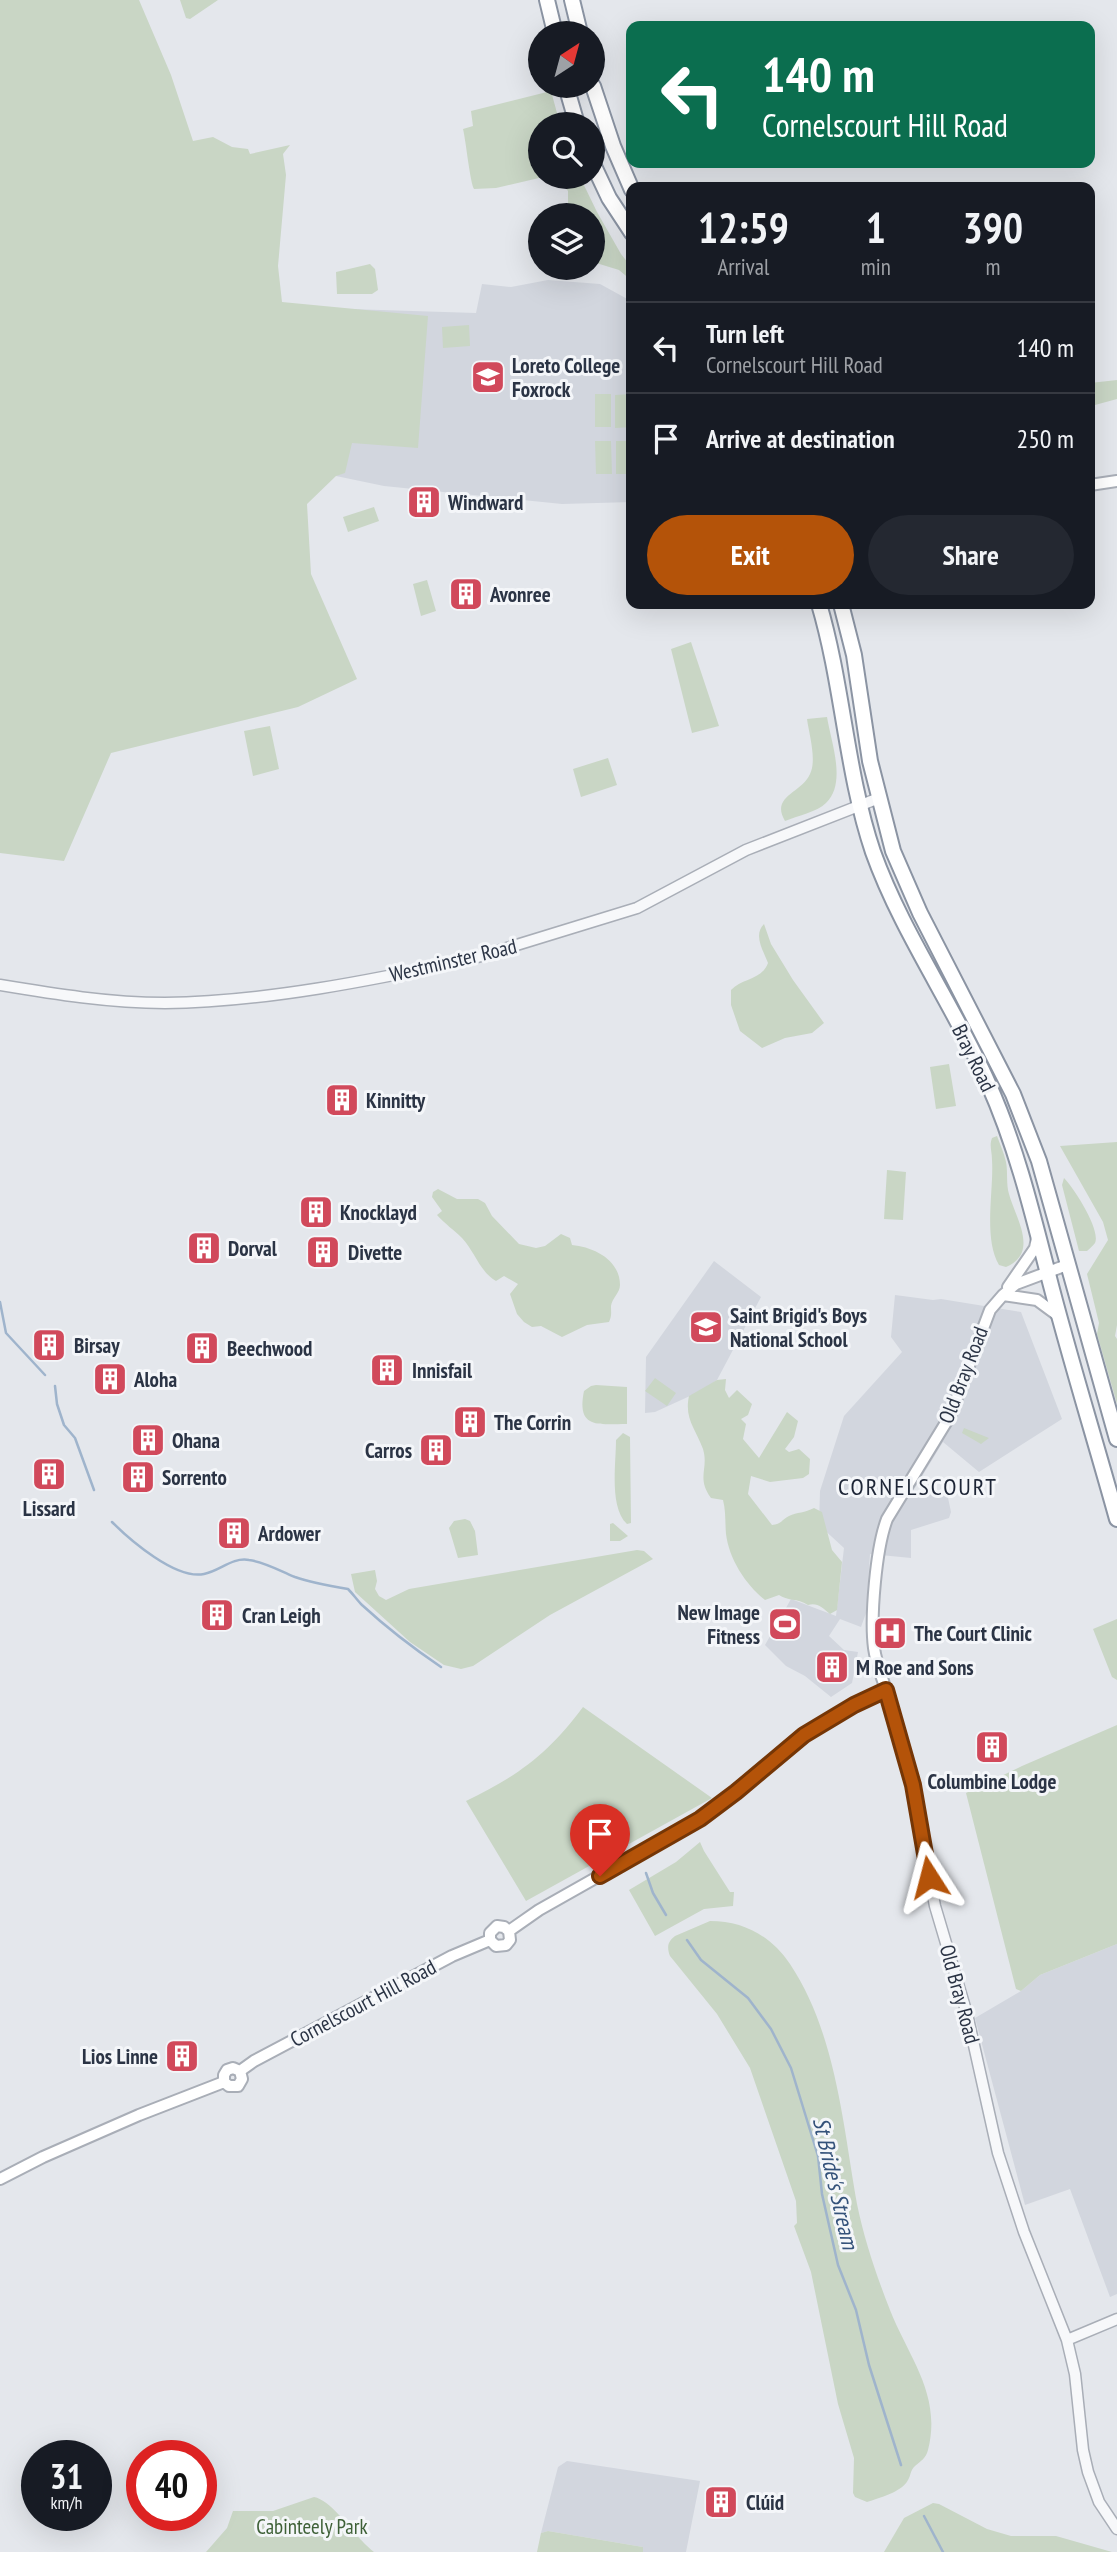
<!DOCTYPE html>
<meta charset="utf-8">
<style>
body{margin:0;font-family:"PT Sans Narrow",sans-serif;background:#242831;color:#f1f3f6;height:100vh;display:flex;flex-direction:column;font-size:26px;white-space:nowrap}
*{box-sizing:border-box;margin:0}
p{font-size:23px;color:#9ea1a6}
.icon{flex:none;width:38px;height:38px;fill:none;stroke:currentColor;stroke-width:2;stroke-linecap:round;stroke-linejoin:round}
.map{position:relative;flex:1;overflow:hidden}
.drawer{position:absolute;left:626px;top:182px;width:469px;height:427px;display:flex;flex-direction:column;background:#171b24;border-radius:14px;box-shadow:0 7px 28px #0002}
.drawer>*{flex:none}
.banner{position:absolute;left:626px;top:21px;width:469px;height:147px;border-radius:14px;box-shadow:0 7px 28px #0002;background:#0b6e4f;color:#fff;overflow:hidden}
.needle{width:46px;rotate:36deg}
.controls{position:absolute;left:528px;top:21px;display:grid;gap:14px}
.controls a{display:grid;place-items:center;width:77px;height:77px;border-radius:50%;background:#171b24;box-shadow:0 7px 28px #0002;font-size:35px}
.speed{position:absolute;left:21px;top:2440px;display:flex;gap:14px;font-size:35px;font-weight:700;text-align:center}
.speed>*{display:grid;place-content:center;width:91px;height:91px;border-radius:50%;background:#171b24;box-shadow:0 7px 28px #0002;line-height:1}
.speed small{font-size:18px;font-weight:400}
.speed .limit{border:10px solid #d22;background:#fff;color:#111}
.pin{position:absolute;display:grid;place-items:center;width:60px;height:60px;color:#fff;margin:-72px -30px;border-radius:50% 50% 50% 0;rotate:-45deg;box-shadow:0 0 7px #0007}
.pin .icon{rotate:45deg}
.me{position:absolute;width:77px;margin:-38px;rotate:351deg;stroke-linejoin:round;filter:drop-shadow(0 0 5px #0008)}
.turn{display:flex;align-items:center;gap:24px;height:147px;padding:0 21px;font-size:32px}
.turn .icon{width:91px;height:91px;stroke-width:2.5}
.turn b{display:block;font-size:49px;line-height:60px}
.eta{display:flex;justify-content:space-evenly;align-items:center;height:119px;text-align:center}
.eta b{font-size:42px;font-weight:700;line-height:49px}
.cta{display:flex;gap:14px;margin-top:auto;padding:14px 21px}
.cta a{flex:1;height:80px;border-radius:42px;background:#b45309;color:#fff;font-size:28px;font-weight:700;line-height:80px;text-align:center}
.cta a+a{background:#242831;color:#f1f3f6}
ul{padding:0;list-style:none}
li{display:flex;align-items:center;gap:21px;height:91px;padding:0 21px;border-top:2px solid #363941}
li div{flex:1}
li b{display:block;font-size:26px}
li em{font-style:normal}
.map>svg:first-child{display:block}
.built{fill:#d2d6de}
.green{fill:#c9d6c5}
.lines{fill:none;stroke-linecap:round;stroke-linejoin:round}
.stream{stroke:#9fb4cc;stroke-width:2.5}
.tertiary-casing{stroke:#a9aeb7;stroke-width:13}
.secondary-casing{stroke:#a9aeb7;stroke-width:14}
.trunk-casing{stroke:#8b94a3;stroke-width:18}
.tertiary{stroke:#f7f8fa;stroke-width:10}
.secondary{stroke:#fff;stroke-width:10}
.trunk{stroke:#fff;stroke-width:14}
.route-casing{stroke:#753606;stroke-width:18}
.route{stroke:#b45309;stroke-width:12}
.labels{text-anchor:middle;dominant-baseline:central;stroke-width:6;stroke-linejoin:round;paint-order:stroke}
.poi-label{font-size:21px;font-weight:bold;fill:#2b3445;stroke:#f4f6f9;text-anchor:start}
.street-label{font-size:21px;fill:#2b3445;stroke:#f4f6f9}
.park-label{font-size:21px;fill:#3f6138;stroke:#f4f6f9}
.water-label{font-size:23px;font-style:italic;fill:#34527a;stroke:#f4f6f9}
.quarter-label{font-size:24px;letter-spacing:2px;fill:#1d2536;stroke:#f4f6f9}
</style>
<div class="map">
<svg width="1117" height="2552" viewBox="0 0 1117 2552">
<rect width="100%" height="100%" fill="#e4e7ec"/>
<path class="built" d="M 548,280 L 600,284 L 631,301 L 632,502 L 562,504 L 384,486 L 336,476 L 349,309 L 476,313 L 482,284 L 511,287 Z
M 714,1261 L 761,1297 L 717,1380 L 703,1390 L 655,1412 L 645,1413 L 646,1357 Z
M 895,1295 L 933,1300 L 941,1299 L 1021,1312 L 1062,1419 L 979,1472 L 943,1442 L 910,1496 L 947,1493 L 951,1512 L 949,1518 L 911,1530 L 911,1558 L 870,1554 L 866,1613 L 861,1627 L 840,1619 L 829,1636 L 844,1650 L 858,1652 L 852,1683 L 831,1697 L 805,1676 L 786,1666 L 765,1645 L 791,1599 L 836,1616 L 844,1548 L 819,1525 L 820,1491 L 844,1416 L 902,1352 L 891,1337 Z
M 1117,1944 L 1117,2294 L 1110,2297 L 1070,2189 L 1025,2205 L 975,2018 L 1021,1991 L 1040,1975 Z
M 567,2461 L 700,2481 L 686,2552 L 643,2552 L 643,2547 L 548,2531 L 541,2533 L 558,2467 Z"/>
<path class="green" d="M 0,0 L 139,0 L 171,75 L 193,141 L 213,137 L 232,147 L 248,149 L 250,154 L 290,145 L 283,154 L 286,175 L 278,266 L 282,302 L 428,316 L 418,448 L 352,443 L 345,473 L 336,476 L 307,504 L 311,574 L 357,679 L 298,707 L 111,753 L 64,861 L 0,853 Z
M 180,0 L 218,0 L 190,19 L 186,18 Z
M 551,91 L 560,124 L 541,124 L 539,178 L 496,188 L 474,189 C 470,182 466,141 463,129 L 473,126 L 471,111 Z
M 557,177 L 580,177 L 597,212 L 621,254 L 632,268 L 632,281 L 619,270 L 593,262 L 593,215 L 568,215 L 568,191 Z
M 370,264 L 375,269 L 378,290 L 372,294 L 337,294 L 336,272 Z
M 469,325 L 470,346 L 443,348 L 442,327 Z
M 1117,380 L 1117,399 L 1095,405 L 1095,430 L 1090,446 L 1090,383 Z
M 595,394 L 611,394 L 611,427 L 595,427 Z
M 631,394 L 632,427 L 615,428 L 615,395 Z
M 595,441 L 611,441 L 612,474 L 596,474 Z
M 616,441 L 632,441 L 632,474 L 616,474 Z
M 374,507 L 379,521 L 348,532 L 343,517 Z
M 427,580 L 436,611 L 421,616 L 413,584 Z
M 691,642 L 719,726 L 692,733 L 671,649 Z
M 827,717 C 831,742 847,783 826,803 C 817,812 797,816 785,821 C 770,796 802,793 810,774 C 817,760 809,734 807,719 Z
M 270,726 L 279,769 L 253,776 L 244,731 Z
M 608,758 L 617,785 L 581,797 L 573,769 Z
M 764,924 L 771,944 L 793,980 L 824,1023 L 812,1033 L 785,1038 L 762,1048 L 740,1031 L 731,1005 L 731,990 C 742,978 762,980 768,963 C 763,950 753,935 764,924 Z
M 949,1064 L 956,1106 L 936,1109 L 930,1067 Z
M 997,1136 C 1000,1144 1004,1153 1006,1162 C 1008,1172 1006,1184 1009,1194 C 1015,1217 1040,1253 1006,1267 L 999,1265 C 983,1238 994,1190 992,1160 C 992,1151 989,1146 992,1138 Z
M 1117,1142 L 1117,1325 L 1115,1336 L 1117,1339 L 1117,1404 L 1097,1334 L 1099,1323 L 1087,1274 L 1108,1240 L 1103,1222 L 1060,1146 Z
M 887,1170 L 906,1172 L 903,1220 L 884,1219 Z
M 1064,1178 C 1074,1188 1101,1230 1095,1243 C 1093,1246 1090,1248 1087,1251 L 1079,1251 L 1062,1185 Z
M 438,1189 L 457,1199 L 478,1199 L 485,1203 L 492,1216 L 519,1244 L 536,1248 L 545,1246 L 561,1234 L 570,1238 L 572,1245 C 594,1247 620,1260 620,1285 C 620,1293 612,1298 611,1306 C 611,1313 612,1315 609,1322 L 587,1325 L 562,1337 L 541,1326 L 532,1327 L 524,1322 L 517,1314 L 510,1294 L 518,1284 L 504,1276 L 496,1281 C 480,1272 475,1252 462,1238 C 454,1230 445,1224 437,1215 L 442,1211 L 432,1197 L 433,1192 Z
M 655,1378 L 676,1393 L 667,1406 L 645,1391 Z
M 726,1379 L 725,1390 L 729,1398 L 737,1390 L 752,1404 L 748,1415 L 741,1419 L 746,1424 L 743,1439 L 759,1458 L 787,1412 L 798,1421 L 794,1437 L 785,1449 L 789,1452 L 799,1449 L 810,1459 L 809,1474 L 803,1478 L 770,1482 L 751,1476 L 748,1494 L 772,1525 C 782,1524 781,1520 789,1516 C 797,1512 805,1513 814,1508 L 822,1512 L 832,1550 L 842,1562 L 837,1610 L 830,1614 C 823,1608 817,1602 808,1605 C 797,1598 787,1601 779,1595 L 765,1600 C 746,1585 729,1559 726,1534 C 725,1523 726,1511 723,1500 L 711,1498 C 696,1477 709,1469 703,1449 C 696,1429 684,1419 689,1396 L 717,1380 Z
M 596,1385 L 627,1387 L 627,1424 C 599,1424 576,1430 584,1391 L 591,1386 Z
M 964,1428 L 989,1438 L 981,1444 L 962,1433 Z
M 623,1433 L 630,1437 L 631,1523 L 627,1524 C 609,1507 616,1464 616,1440 Z
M 465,1519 L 470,1521 L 475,1531 L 478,1555 L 458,1558 L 449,1528 L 454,1521 Z
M 613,1523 L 628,1536 L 620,1541 L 610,1541 L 610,1524 Z
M 637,1550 L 644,1551 L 653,1559 L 550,1615 L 473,1666 L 461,1669 L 444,1665 L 410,1642 L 355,1592 L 351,1574 L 375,1570 L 377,1581 L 375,1589 L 379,1596 L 386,1600 L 409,1589 Z
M 1117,1619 L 1117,1680 L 1112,1677 L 1093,1629 Z
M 583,1707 L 712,1798 L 526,1901 L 466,1801 C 518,1776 548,1754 583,1707 Z
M 1117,1725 L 1117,1944 L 1040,1975 L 1021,1991 L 1016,1989 L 966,1793 L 1022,1766 Z
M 700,1842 L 704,1851 L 730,1892 L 734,1892 L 733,1906 L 704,1909 L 655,1936 L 629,1890 L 676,1862 Z
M 710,1921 C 744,1921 771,1936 790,1964 C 836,2033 843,2125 857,2204 C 864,2239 877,2277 890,2310 C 909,2358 942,2395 928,2450 C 926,2458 921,2461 915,2466 C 910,2471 911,2475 908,2480 C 902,2492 879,2498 867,2502 L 855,2497 L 853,2493 L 854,2458 L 838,2404 L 811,2272 L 794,2226 L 797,2223 L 796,2201 L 750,2068 L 717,2014 L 670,1956 C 667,1948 667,1942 675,1936 Z
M 314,2497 C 334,2501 355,2538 374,2552 L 206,2552 L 227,2528 L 233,2511 L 273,2511 Z
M 933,2503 L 939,2504 L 987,2529 L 1011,2536 L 1056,2536 L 1112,2552 L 884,2552 L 904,2518 Z
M 548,2531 L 643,2547 L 643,2552 L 537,2552 L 541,2533 Z"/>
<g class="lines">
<path class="stream" d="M 0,1302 L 6,1333 L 45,1375
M 55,1386 L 57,1404 L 64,1425 L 75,1438 L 94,1490
M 112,1522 C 130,1540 176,1580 204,1574 C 220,1571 232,1557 249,1560 C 265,1562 280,1571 295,1577 C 312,1583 330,1586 348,1589 C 353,1594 357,1600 362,1605 C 387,1628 413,1648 441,1667
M 646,1873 L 653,1893 L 666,1915
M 687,1940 L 701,1960 L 748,1998 L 771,2029 L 791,2068 L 818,2156 L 822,2194 L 838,2265 L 856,2310 L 869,2365 L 901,2465
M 924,2516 L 943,2552"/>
<g class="tertiary-casing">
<path id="tertiary" d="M 0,985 C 54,994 110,1003 165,1003 C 264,1002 373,980 471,959 L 637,908 L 746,850 L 879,798
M 886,1690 L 907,1758 L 935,1906 L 967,2014 L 998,2153 L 1024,2232 L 1067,2340 L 1075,2374 L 1083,2450 L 1088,2472 L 1099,2502 L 1117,2529
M 1067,2340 L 1117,2319"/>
</g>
<g class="secondary-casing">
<path id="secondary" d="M 1090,485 L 1117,481
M 1008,1287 L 1035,1248 L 1037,1238
M 1003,1295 L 1037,1300 L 1060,1317
M 509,1931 L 539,1910 L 700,1819 L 736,1792 L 804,1735 L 854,1705 L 886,1690 C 882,1677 876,1663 874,1648 C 870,1617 876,1548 887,1519 L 950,1416 L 990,1310 L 1003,1295 L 1016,1284 L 1067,1265
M 490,1940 L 496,1946 L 506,1945 L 510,1940 L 509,1931
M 490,1940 L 490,1933 L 497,1926 L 504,1927 L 509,1931
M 240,2071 L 254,2061 L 452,1956 L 490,1940
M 224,2082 L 229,2086 L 238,2086 L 242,2079 L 240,2071
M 224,2082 L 224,2075 L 227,2070 L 233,2068 L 240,2071
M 0,2179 L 43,2157 L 139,2115 L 224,2082"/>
</g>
<g class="trunk-casing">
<path id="trunk" d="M 547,0 L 555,33
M 572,0 L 580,33
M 566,86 L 577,124
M 593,86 L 613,146 L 632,190
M 593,164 L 609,198 L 632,233
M 819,604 C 843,685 846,772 873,852 C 902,933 953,1004 988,1083 C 1015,1143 1031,1207 1047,1270 C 1068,1353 1094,1436 1117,1519
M 841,604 L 854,655 L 870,761 L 893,851 L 920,913 L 1013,1094 L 1039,1161 L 1117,1439"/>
</g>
<use href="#tertiary" class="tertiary"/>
<use href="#secondary" class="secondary"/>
<use href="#trunk" class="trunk"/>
</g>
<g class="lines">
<g class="route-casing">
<path id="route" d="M 600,1876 L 700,1819 L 736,1792 L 804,1735 L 854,1705 L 886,1690 L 913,1785 L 929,1877"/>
</g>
<use href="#route" class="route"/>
</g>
<defs>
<g id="school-square" transform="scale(1.75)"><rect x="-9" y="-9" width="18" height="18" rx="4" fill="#d1495b" stroke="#f4f6f9"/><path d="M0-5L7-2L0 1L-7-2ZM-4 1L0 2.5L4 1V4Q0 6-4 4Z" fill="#fff"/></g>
<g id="building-square" transform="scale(1.75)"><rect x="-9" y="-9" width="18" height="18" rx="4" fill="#d1495b" stroke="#f4f6f9"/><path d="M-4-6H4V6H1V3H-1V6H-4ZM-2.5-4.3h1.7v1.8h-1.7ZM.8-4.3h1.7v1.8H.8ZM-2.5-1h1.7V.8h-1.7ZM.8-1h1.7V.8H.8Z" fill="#fff"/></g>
<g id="stadium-square" transform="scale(1.75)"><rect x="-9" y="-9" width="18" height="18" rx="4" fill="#d1495b" stroke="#f4f6f9"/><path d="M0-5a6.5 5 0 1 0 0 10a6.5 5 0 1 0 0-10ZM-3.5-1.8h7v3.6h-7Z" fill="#fff"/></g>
<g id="hospital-square" transform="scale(1.75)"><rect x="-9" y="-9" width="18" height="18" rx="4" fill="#d1495b" stroke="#f4f6f9"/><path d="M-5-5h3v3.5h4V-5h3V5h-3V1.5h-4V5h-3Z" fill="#fff"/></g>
</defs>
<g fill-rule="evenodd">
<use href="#school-square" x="488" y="377"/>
<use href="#building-square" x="424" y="502"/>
<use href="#building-square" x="466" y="594"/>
<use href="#building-square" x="342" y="1100"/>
<use href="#building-square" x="316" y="1212"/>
<use href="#building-square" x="204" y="1248"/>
<use href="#building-square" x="323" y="1252"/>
<use href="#school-square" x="706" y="1327"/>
<use href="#building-square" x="49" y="1345"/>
<use href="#building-square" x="202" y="1348"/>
<use href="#building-square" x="387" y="1370"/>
<use href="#building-square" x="110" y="1379"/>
<use href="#building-square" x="470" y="1422"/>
<use href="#building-square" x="148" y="1440"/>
<use href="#building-square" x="436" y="1450"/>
<use href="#building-square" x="49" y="1474"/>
<use href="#building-square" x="138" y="1477"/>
<use href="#building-square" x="234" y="1533"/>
<use href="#building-square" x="217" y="1615"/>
<use href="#stadium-square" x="785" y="1624"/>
<use href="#hospital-square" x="890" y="1633"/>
<use href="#building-square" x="832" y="1667"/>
<use href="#building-square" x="992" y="1747"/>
<use href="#building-square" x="182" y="2056"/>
<use href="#building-square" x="721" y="2502"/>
</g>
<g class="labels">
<g class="poi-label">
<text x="512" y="365">Loreto College<tspan x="512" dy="24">Foxrock</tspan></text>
<text x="448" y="502">Windward</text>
<text x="490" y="594">Avonree</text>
<text x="366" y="1100">Kinnitty</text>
<text x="340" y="1212">Knocklayd</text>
<text x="228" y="1248">Dorval</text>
<text x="348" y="1252">Divette</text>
<text x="730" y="1315">Saint Brigid's Boys<tspan x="730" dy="24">National School</tspan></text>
<text x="74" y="1345">Birsay</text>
<text x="227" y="1348">Beechwood</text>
<text x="412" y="1370">Innisfail</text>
<text x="134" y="1379">Aloha</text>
<text x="494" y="1422">The Corrin</text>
<text x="172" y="1440">Ohana</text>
<text x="412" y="1450" text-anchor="end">Carros</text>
<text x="162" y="1477">Sorrento</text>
<text x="49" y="1508" text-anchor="middle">Lissard</text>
<text x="258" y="1533">Ardower</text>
<text x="760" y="1612" text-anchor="end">New Image<tspan x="760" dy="24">Fitness</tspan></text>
<text x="242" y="1615">Cran Leigh</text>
<text x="914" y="1633">The Court Clinic</text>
<text x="856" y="1667">M Roe and Sons</text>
<text x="992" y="1781" text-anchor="middle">Columbine Lodge</text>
<text x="158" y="2056" text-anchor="end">Lios Linne</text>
<text x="746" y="2502">Clúid</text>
</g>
<g class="street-label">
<text transform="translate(453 960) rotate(-13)">Westminster Road</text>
<text transform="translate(974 1058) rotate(64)">Bray Road</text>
<text transform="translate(963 1375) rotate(-69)">Old Bray Road</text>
<text transform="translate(960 1994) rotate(75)">Old Bray Road</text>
<text transform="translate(363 2003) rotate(-28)">Cornelscourt Hill Road</text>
</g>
<g class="park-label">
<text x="312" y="2526">Cabinteely Park</text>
</g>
<g class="water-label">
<text transform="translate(836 2183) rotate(77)">St Bride's Stream</text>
</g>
<g class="quarter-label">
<text x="918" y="1486">CORNELSCOURT</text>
</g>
</g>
</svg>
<div class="controls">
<a><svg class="needle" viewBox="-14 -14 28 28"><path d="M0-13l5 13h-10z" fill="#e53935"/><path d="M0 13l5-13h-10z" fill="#9ea1a6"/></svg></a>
<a><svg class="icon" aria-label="search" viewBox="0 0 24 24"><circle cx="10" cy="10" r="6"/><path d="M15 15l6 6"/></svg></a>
<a><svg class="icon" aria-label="layers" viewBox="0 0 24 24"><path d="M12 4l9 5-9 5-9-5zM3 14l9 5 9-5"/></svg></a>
</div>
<div class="speed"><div>31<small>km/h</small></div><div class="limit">40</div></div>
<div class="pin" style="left:600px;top:1876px;background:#d93025"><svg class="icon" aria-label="arrive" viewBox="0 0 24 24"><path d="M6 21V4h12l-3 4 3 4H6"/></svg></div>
<svg class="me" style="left:929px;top:1877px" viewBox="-20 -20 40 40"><path d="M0-17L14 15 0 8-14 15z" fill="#b45309" stroke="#fff" stroke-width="4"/></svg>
<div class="banner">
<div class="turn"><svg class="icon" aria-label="left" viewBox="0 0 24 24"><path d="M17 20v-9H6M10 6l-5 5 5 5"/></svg><div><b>140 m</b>Cornelscourt Hill Road</div></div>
</div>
<section class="drawer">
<div class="eta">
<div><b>12:59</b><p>Arrival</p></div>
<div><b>1</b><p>min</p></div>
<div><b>390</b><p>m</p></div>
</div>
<ul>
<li><svg class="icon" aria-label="left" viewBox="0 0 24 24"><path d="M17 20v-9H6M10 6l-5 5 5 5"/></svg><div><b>Turn left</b><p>Cornelscourt Hill Road</p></div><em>140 m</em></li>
<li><svg class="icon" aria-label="arrive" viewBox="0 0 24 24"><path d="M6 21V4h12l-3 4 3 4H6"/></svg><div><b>Arrive at destination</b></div><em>250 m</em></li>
</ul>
<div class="cta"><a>Exit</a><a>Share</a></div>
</section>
</div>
